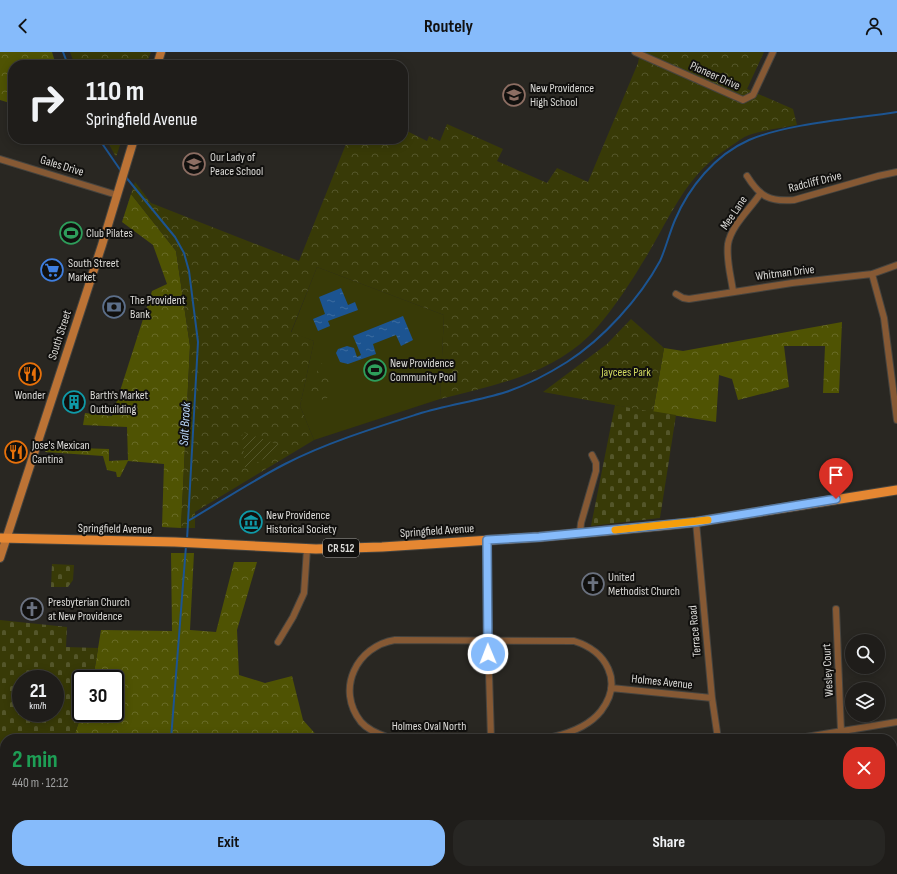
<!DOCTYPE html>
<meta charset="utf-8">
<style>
body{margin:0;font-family:"Sofia Sans Condensed",sans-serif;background:#272623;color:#f1f3f6;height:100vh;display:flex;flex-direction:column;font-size:15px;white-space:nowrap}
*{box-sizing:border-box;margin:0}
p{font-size:13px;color:#a1a2a2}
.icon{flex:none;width:22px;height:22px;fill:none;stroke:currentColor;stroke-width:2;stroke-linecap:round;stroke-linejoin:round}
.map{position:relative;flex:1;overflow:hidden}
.sheet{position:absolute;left:0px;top:682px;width:897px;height:140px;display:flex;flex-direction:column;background:#1f1d1a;border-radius:16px 16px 0 0;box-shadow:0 2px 10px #0003,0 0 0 1px #3c3b39}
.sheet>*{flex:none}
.banner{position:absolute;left:8px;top:8px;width:400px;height:84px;border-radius:16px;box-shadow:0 2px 10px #0003,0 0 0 1px #3c3b39;background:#1f1d1a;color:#f1f3f6;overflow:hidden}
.tools{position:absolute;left:845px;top:582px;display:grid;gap:8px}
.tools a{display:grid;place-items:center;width:40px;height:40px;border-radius:50%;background:#1f1d1a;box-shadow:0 2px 10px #0003,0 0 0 1px #3c3b39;font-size:20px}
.speed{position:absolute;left:12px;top:618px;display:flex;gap:8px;font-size:20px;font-weight:700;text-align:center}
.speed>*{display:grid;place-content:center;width:52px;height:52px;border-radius:50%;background:#1f1d1a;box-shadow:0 2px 10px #0003,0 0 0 1px #3c3b39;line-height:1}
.speed small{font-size:10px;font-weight:400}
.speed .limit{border:2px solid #111;border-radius:6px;background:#fff;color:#111}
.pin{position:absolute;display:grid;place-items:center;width:34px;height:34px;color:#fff;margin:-41px -17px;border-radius:50% 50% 50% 0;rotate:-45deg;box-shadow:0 0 4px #0007}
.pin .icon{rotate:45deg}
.me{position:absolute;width:44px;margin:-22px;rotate:359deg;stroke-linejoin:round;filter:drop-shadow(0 0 3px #0008)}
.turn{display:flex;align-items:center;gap:14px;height:84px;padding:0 12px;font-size:18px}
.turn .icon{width:52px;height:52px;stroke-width:2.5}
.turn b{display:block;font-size:28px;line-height:34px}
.round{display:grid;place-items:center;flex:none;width:42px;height:42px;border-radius:16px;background:#272623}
.headline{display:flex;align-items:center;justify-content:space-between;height:68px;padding:0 12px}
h1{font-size:24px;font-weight:700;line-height:30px;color:#1e9e55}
.button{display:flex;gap:8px;margin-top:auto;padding:8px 12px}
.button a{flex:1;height:46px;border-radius:16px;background:#86bbfb;color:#111;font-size:16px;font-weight:700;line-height:46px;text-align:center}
.button a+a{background:#272623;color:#f1f3f6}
header{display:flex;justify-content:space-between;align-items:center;height:52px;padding:0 12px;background:#86bbfb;color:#111;font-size:18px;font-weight:700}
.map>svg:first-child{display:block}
.grass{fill:#383a07}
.forest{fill:url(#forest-crowns)}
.cemetery{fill:url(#cemetery-stones);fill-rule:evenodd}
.park{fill:url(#park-crowns)}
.garden{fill:url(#garden-furrows)}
.water{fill:url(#water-ripples)}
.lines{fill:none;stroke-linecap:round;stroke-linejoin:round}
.stream{stroke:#1c5491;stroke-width:2}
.street-casing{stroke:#46443f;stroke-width:8}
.secondary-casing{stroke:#46443f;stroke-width:10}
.primary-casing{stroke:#46443f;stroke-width:11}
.street{stroke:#865934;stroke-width:6}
.secondary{stroke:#bc7335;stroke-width:8}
.primary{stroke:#e58732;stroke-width:9}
.route-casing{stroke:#577aa3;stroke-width:10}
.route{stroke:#86bbfb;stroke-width:7}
.slow{stroke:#f59e0b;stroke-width:7}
.labels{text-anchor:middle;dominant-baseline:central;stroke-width:4;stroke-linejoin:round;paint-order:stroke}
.shield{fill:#11100e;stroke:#9f9e9b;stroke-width:1}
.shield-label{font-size:11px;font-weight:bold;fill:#dcdbd8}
.street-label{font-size:12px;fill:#dcdbd8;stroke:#11100e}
.poi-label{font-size:12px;fill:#dcdbd8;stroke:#11100e;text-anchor:start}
.park-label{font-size:12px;fill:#d2da60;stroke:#11100e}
.water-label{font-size:13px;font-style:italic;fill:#b8d5f9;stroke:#11100e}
</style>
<header><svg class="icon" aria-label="back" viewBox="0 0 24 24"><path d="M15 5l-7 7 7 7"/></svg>Routely<svg class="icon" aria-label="person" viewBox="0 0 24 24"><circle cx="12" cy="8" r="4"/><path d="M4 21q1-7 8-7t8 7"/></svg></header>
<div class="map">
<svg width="897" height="822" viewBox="0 0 897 822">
<defs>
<pattern id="forest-crowns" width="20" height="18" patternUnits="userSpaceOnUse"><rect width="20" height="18" fill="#4f5303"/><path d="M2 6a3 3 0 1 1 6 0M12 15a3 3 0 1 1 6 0" fill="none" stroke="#686b27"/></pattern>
<pattern id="cemetery-stones" width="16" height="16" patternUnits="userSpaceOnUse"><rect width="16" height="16" fill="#383a07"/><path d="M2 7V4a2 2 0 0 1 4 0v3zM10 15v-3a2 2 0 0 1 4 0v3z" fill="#54562a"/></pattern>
<pattern id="park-crowns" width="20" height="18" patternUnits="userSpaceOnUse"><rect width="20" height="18" fill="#383a07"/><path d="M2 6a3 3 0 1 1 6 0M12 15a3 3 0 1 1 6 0" fill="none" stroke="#54562a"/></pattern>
<pattern id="garden-furrows" width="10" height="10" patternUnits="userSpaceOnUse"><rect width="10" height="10" fill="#383a07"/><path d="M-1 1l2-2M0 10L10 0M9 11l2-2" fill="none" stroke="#54562a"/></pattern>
<pattern id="water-ripples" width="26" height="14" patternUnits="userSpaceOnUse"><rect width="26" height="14" fill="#1c5491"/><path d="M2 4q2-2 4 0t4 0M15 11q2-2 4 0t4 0" fill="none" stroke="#3c6ca0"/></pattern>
</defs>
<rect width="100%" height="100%" fill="#292722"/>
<path class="grass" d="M 317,215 L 444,263 L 440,347 L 314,388 L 300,354 L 314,289 L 291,281 Z"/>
<path class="forest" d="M 0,0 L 52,0 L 56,13 L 13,13 L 13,52 L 0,48 Z
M 131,142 L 176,199 L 190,294 L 181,476 L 162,475 L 164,412 L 128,409 L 120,425 L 117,425 L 116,420 L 107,418 L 103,404 L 45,400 L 48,395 L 109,397 L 109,409 L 128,408 L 127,375 L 83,373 L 85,361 L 112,364 L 152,239 L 167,232 L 153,193 L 122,170 Z
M 842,270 L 839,341 L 823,341 L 825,294 L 784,294 L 789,335 L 738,348 L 732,327 L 719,323 L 716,370 L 653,360 L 664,296 L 683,299 Z
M 171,501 L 194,501 L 190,578 L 216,580 L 234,510 L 257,510 L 237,578 L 239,623 L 265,631 L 292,624 L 303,668 L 320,687 L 73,687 L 82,661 L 115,661 L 115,627 L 93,627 L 101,578 L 172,579 Z
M 0,723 L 5,725 L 5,817 L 106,817 L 105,822 L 0,822 Z
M 191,817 L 274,817 L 282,822 L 198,822 Z
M 654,817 L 799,817 L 800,822 L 643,822 Z"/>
<path class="cemetery" d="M 615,353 L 676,363 L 660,466 L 591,474 Z
M 52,512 L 74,513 L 73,528 L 68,535 L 51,535 Z
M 0,568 L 67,575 L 66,595 L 98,596 L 93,627 L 81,627 L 82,661 L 73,687 L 5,687 L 5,725 L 0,723 ZM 21,627 L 55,627 L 55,661 L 21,661 Z"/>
<path class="park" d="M 70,0 L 151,0 L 146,13 L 75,13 Z
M 640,0 L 764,0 L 747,37 L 793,57 L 797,73 C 781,76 764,78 749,83 C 743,85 737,90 731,94 C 683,124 670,168 641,213 C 628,235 607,266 589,284 C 549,323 492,334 440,347 L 444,263 L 317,215 L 291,280 L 314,289 L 300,354 L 314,388 L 195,460 L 195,476 L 181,476 L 190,294 L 176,199 L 131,142 L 135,130 L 151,151 L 299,209 L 348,87 L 403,87 L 405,78 L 427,89 L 429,84 L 440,89 L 447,72 L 503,97 L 497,109 L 547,131 L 557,116 L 588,130 L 638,11 Z
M 106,87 L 122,87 L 116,105 Z
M 631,267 L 664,296 L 653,360 L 543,340 L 607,292 Z
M 321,310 L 332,327 L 330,330 L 332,334 L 326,349 L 308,342 Z"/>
<path class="garden" d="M 242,380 L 280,393 L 280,399 L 245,416 Z"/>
<path class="water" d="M 341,236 L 348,253 L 355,250 L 358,258 L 328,269 L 330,274 L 318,279 L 313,267 L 325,262 L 319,245 Z
M 403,264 L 413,288 L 401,294 L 396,283 L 373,292 L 376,302 L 348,312 L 340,310 L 336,301 L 338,297 L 347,294 L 354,296 L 357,305 L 361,303 L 353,284 Z"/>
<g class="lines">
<path class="stream" d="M 63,0 L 68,13
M 99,87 L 121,119
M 125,124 L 175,185 L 184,201 L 189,219 L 198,290 L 187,488
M 188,469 C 220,450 252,429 285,412 C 326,391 374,376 418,362 C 447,353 477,349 506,340 C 527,333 548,322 567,310 C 603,287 640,246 660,209 C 666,196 669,182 675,168 C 689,135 715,103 749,88 C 789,71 853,67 897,60
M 171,687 L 186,494
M 242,817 L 245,822"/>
<g class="street-casing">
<path id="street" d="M 635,0 L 743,48 L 753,43 L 773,0
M 0,107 L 117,143
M 747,124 C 760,145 770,150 794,148 L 878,124 L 897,120
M 872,222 L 884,266 L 897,368
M 733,239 C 731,224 726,208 728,192 C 731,174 750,157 760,142
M 676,242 L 683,246 L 689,247 L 792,231 L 872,222 L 897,213
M 696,470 L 712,646 L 718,687
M 580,481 L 581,471 L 596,419 L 596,411 L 592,403
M 487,488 L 488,588 L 491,687
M 836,557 L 841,679
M 395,588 L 574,589 C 606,599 624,629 601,659 C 590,673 570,681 553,685 L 387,685 C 378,682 368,678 361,670 C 335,637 357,594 395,588 Z
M 278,590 L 293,565 L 304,541 L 307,497
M 611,636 L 712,646
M 794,687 L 897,670
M 892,780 L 897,767
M 487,817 L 487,822
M 868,817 L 882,822
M 801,818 L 806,817"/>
</g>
<g class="secondary-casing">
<path id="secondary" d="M 157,13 L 161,0
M 0,506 L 102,193 L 134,87"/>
</g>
<g class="primary-casing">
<path id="primary" d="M 0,486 L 175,490 L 316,497 L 382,495 L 539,485 L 658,474 L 696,470 L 897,438"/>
</g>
<use href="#street" class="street"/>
<use href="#secondary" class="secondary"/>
<use href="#primary" class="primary"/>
</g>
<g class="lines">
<g class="route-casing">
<path id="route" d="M 488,602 L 487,488 L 539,485 L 696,470 L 836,447"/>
</g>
<use href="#route" class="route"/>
<path class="slow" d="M 615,478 L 708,468"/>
</g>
<defs>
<g id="school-ring" transform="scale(1.15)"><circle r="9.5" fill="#11100e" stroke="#8d6e63" stroke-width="1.5"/><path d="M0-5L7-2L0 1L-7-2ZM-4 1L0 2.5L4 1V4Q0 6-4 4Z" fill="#8d6e63"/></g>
<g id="stadium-ring" transform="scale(1.15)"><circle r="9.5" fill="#11100e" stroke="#2e9e5b" stroke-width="1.5"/><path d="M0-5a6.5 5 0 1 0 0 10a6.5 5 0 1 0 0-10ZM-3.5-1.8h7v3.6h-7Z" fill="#2e9e5b"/></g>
<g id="supermarket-ring" transform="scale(1.15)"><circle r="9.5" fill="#11100e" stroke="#3f7fe0" stroke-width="1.5"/><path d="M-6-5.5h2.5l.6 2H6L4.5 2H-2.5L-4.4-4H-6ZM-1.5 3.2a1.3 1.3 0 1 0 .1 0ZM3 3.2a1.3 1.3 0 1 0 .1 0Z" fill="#3f7fe0"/></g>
<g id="bank-ring" transform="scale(1.15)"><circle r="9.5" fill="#11100e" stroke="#5c6f8a" stroke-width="1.5"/><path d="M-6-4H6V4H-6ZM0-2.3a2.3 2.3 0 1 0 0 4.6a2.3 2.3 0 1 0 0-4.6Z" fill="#5c6f8a"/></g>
<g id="restaurant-ring" transform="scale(1.15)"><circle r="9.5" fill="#11100e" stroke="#e8710a" stroke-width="1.5"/><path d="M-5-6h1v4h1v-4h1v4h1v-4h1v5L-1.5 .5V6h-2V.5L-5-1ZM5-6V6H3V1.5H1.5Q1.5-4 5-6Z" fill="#e8710a"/></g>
<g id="building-ring" transform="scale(1.15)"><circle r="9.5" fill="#11100e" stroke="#0f9aa8" stroke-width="1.5"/><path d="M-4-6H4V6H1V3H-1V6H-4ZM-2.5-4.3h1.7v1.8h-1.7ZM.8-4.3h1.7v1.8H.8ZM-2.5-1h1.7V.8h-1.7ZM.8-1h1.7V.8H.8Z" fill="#0f9aa8"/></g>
<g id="museum-ring" transform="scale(1.15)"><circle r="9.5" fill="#11100e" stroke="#0f9aa8" stroke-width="1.5"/><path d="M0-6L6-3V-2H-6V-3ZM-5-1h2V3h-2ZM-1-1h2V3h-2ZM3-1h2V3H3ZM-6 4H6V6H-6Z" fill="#0f9aa8"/></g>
<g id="church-ring" transform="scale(1.15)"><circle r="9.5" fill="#11100e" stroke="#6b7280" stroke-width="1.5"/><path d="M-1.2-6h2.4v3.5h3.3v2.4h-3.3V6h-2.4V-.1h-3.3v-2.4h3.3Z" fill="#6b7280"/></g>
</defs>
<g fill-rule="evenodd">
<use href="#school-ring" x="514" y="43"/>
<use href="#school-ring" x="194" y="112"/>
<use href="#stadium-ring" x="71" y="181"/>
<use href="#supermarket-ring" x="52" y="218"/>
<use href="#bank-ring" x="114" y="255"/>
<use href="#stadium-ring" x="375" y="318"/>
<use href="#restaurant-ring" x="30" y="322"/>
<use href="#building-ring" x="74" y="350"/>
<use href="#restaurant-ring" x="16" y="400"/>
<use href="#museum-ring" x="251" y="470"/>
<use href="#church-ring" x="593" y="532"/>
<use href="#church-ring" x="32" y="557"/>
</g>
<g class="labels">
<rect class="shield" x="323" y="487" width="36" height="18" rx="3"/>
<g class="shield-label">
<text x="341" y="496">CR 512</text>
</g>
<g class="street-label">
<text transform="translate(715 24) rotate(24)">Pioneer Drive</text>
<text transform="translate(62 114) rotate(17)">Gales Drive</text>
<text transform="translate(815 130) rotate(-14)">Radcliff Drive</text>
<text transform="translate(734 161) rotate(-56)">Mee Lane</text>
<text transform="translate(785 221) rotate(-7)">Whitman Drive</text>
<text transform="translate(60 283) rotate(-72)">South Street</text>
<text transform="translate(115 477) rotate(1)">Springfield Avenue</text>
<text transform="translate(437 479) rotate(-4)">Springfield Avenue</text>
<text transform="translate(695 579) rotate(-95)">Terrace Road</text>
<text transform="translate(828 618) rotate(-93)">Wesley Court</text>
<text transform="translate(662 630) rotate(6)">Holmes Avenue</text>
<text x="429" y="674">Holmes Oval North</text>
</g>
<g class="poi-label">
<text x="530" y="36">New Providence<tspan x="530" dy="14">High School</tspan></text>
<text x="210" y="105">Our Lady of<tspan x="210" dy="14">Peace School</tspan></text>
<text x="86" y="181">Club Pilates</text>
<text x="68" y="211">South Street<tspan x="68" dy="14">Market</tspan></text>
<text x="130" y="248">The Provident<tspan x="130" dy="14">Bank</tspan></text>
<text x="390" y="311">New Providence<tspan x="390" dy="14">Community Pool</tspan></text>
<text x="30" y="343" text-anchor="middle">Wonder</text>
<text x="90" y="343">Barth's Market<tspan x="90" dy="14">Outbuilding</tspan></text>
<text x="32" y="393">Jose's Mexican<tspan x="32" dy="14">Cantina</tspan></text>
<text x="266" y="463">New Providence<tspan x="266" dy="14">Historical Society</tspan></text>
<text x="608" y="525">United<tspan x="608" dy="14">Methodist Church</tspan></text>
<text x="48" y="550">Presbyterian Church<tspan x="48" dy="14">at New Providence</tspan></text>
</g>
<g class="park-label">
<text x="626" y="320">Jaycees Park</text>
</g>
<g class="water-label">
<text transform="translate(185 372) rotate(-87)">Salt Brook</text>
</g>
</g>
</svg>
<div class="tools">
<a><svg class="icon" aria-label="search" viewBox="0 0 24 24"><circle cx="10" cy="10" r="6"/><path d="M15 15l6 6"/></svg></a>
<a><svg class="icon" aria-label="layers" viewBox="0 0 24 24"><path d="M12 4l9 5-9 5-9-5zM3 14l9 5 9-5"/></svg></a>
</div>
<div class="speed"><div>21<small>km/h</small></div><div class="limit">30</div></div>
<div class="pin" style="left:836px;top:447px;background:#d93025"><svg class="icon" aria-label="arrive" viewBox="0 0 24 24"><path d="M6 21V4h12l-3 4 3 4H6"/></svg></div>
<svg class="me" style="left:488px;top:602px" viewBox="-20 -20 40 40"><circle r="17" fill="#86bbfb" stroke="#fff" stroke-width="3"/><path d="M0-11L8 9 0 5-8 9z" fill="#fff"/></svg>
<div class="banner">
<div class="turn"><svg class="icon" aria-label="right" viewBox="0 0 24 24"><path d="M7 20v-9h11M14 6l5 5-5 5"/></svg><div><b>110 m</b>Springfield Avenue</div></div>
</div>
<section class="sheet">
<div class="headline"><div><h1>2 min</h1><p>440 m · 12:12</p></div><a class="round" style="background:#d93025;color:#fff"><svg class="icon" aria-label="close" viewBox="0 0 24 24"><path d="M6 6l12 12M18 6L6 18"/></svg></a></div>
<div class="button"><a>Exit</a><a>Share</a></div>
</section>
</div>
